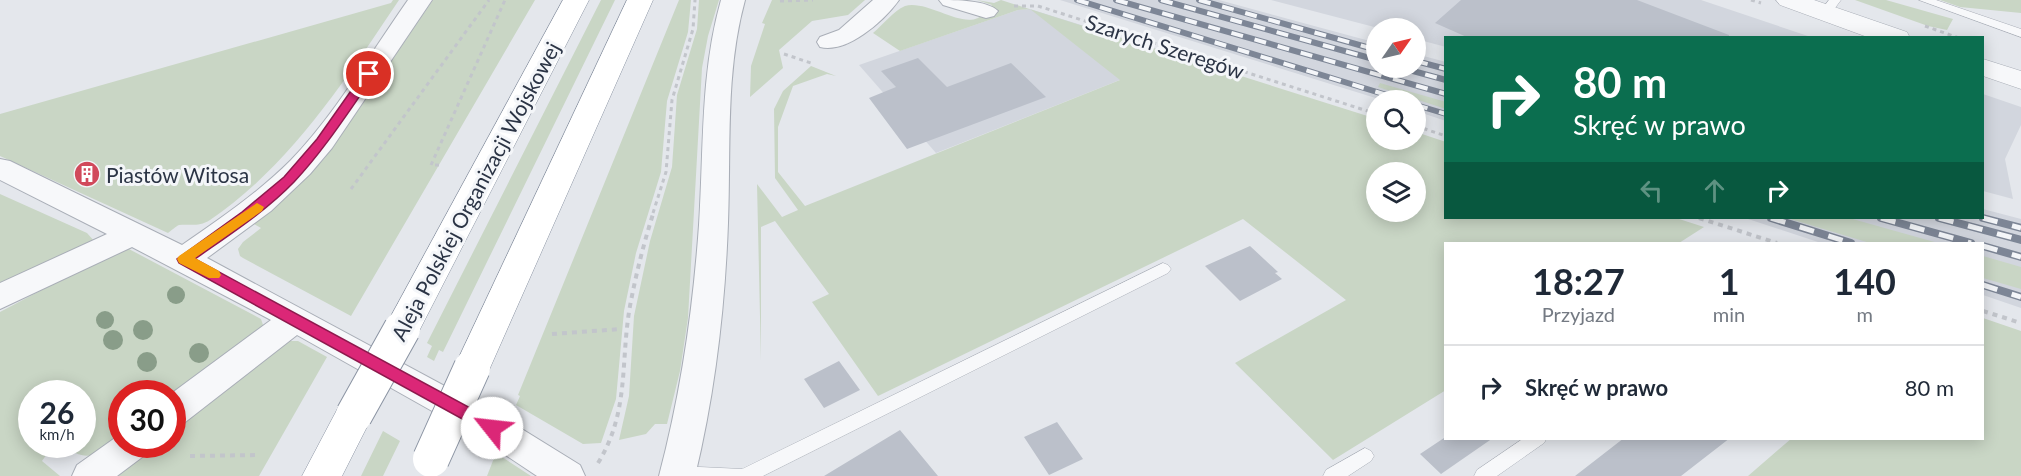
<!DOCTYPE html>
<html lang="pl">
<meta charset="utf-8">
<style>
body{margin:0;font-family:Lato,sans-serif;background:#f2f2f3;color:#1f2937;height:100vh;display:flex;flex-direction:column;font-size:22px;white-space:nowrap}
*{box-sizing:border-box;margin:0}
p{font-size:20px;color:#747a83}
.icon{flex:none;width:33px;height:33px;fill:none;stroke:currentColor;stroke-width:2;stroke-linecap:round;stroke-linejoin:round}
.map{position:relative;flex:1;overflow:hidden}
.side{position:absolute;left:1444px;top:242px;width:540px;height:198px;display:flex;flex-direction:column;background:#fff;border-radius:0px;box-shadow:0 3px 15px #0003}
.side>*{flex:none}
.hud{position:absolute;left:1444px;top:36px;width:540px;height:183px;border-radius:0px;box-shadow:0 3px 15px #0003;background:#0b6e4f;color:#fff;overflow:hidden}
.needle{width:39px;rotate:56deg}
.buttons{position:absolute;left:1366px;top:18px;display:grid;gap:12px}
.buttons a{display:grid;place-items:center;width:60px;height:60px;border-radius:50%;background:#fff;box-shadow:0 3px 15px #0003;font-size:30px}
.speed{position:absolute;left:18px;top:380px;display:flex;gap:12px;font-size:30px;font-weight:700;text-align:center}
.speed>*{display:grid;place-content:center;width:78px;height:78px;border-radius:50%;background:#fff;box-shadow:0 3px 15px #0003;line-height:1}
.speed small{font-size:15px;font-weight:400}
.speed .limit{border:9px solid #d22;background:#fff;color:#111}
.pin{position:absolute;display:grid;place-items:center;width:51px;height:51px;color:#fff;margin:-26px;border:3px solid #fff;border-radius:50%;box-shadow:0 2px 6px #0007}
.me{position:absolute;width:66px;margin:-33px;rotate:299deg;stroke-linejoin:round;filter:drop-shadow(0 0 4px #0008)}
.turn{display:flex;align-items:center;gap:21px;height:126px;padding:0 30px;font-size:27px}
.turn .icon{width:78px;height:78px;stroke-width:2.5}
.turn b{display:block;font-size:42px;line-height:51px}
.lanes{display:flex;align-items:center;height:57px;padding:0 30px;background:#0003;justify-content:center;gap:30px;direction:ltr}
.lanes .off{opacity:.35}
.eta{display:flex;justify-content:space-evenly;align-items:center;height:102px;text-align:center}
.eta b{font-size:36px;font-weight:700;line-height:42px}
ul{padding:0;list-style:none}
li{display:flex;align-items:center;gap:18px;height:84px;padding:0 30px;border-top:2px solid #e0e1e3}
li div{flex:1}
li b{display:block;font-size:22px}
li em{font-style:normal}
.map>svg:first-child{display:block}
.built{fill:#d2d6de}
.green{fill:#c9d6c5;fill-rule:evenodd}
.building{fill:#bbc0ca}
.lines{fill:none;stroke-linecap:round;stroke-linejoin:round}
.service-casing{stroke:#a9aeb7;stroke-width:1}
.minor-casing{stroke:#a9aeb7;stroke-width:2}
.tertiary-casing{stroke:#a9aeb7;stroke-width:1}
.motorway-casing{stroke:#8b94a3;stroke-width:1}
.path-far1{stroke:#c2c5cb;stroke-width:3;stroke-dasharray:4 4;stroke-linecap:butt}
.path{stroke:#c2c5cb;stroke-width:4;stroke-dasharray:5 5;stroke-linecap:butt}
.service{fill:#f7f8fa;fill-rule:evenodd}
.minor{fill:#f7f8fa;fill-rule:evenodd}
.tertiary{fill:#f7f8fa;fill-rule:evenodd}
.motorway{fill:#fff;fill-rule:evenodd}
.rail-far1-casing{stroke:#7d8696;stroke-width:6}
.rail-casing{stroke:#7d8696;stroke-width:8}
.rail-far1{stroke:#f4f6f9;stroke-width:4;stroke-dasharray:12;stroke-linecap:butt}
.rail{stroke:#f4f6f9;stroke-width:5;stroke-dasharray:15;stroke-linecap:butt}
.motorway-bridge-casing{stroke:#8b94a3;stroke-width:38;stroke-linecap:butt}
.motorway-bridge{stroke:#fff;stroke-width:36}
.tree{fill:#899d89}
.route{fill:#db2777;stroke:#8e194d;stroke-width:1.5}
.slow{fill:#f59e0b}
.labels{text-anchor:middle;dominant-baseline:central;stroke-width:6;stroke-linejoin:round;paint-order:stroke}
.street-label{font-size:21px;fill:#2b3445;stroke:#f4f6f9}
.poi-label{font-size:21px;fill:#2b3445;stroke:#f4f6f9;text-anchor:start}
</style>
<div class="map">
<svg width="2021" height="476" viewBox="0 0 2021 476">
<rect width="100%" height="100%" fill="#e4e7ec"/>
<path class="built" d="M 1060,0 L 1219,0 L 1377,43 L 1377,68 L 1416,68 L 1416,54 L 1446,62 L 1446,121 L 1416,111 L 1416,100 L 1382,100 Z
M 1271,0 L 1701,0 L 1811,37 L 1446,38 L 1446,47 L 1416,39 L 1416,28 L 1378,28 Z
M 1030,9 L 1180,56 L 936,153 L 859,65 L 1018,10 Z
M 1983,94 L 2021,107 L 2021,125 L 2005,159 L 2013,199 L 1983,191 Z
M 1983,209 L 2021,219 L 2021,308 L 1983,295 L 1983,243 L 1821,243 L 1745,218 L 1983,218 Z"/>
<path class="green" d="M 393,0 L 399,0 C 346,79 290,166 210,220 C 199,227 191,224 179,225 C 176,226 171,231 168,233 L 0,156 L 0,114 L 391,3 Z
M 433,0 L 535,0 L 351,316 L 243,258 L 240,256 L 238,249 L 243,242 L 261,228 L 254,224 L 289,195 L 324,159 Z
M 601,0 L 615,0 L 443,352 L 439,350 L 434,361 L 427,357 L 432,346 L 427,343 Z
M 679,0 L 691,0 L 688,32 L 667,101 L 661,172 L 636,253 L 624,311 L 616,399 L 601,443 L 583,444 L 516,405 L 520,396 L 518,395 Z
M 699,0 L 719,0 L 708,36 L 702,68 L 688,318 L 680,371 L 667,424 L 655,424 L 646,434 L 619,440 L 629,396 L 634,316 L 650,241 L 672,167 L 677,95 L 697,29 Z
M 772,0 L 865,0 L 848,15 L 812,21 L 779,50 L 783,68 L 750,97 L 751,66 L 765,24 L 762,23 Z
M 977,0 L 994,3 L 1001,0 L 1377,119 L 1377,140 L 1416,140 L 1416,132 L 1446,142 L 1446,218 L 1676,218 L 1704,227 L 1679,243 L 1446,243 L 1446,390 L 1333,460 L 1235,363 L 1346,300 L 1243,219 L 878,396 L 812,302 L 829,294 L 775,221 L 761,227 L 761,361 L 757,184 L 782,217 L 798,210 L 775,178 L 774,109 L 783,91 L 811,66 L 836,76 L 827,74 L 793,86 L 778,127 L 778,172 L 805,206 L 1120,80 L 1030,9 L 1018,10 L 900,51 L 873,33 C 883,25 893,11 905,6 C 927,0 959,27 978,18 C 983,15 988,9 992,5 ZM 1377,172 L 1416,172 L 1416,212 L 1377,212 Z
M 1855,0 L 1886,0 L 1953,19 L 1947,30 L 1928,26 Z
M 1940,0 L 2021,0 L 2021,13 L 1960,7 Z
M 1380,83 L 1446,102 L 1446,109 L 1378,87 Z
M 0,194 L 87,233 L 95,242 L 32,268 L 0,284 Z
M 1787,218 L 1849,218 L 1938,243 L 1870,243 Z
M 127,248 L 261,319 L 263,325 L 262,328 L 172,393 L 122,393 L 121,438 C 92,456 91,464 59,444 L 82,444 L 82,393 L 32,393 L 32,444 L 54,444 L 42,461 L 60,476 L 0,476 L 0,312 L 106,256 Z
M 1983,256 L 2021,267 L 2021,289 L 1983,278 Z
M 1983,318 L 2021,331 L 2021,476 L 1748,476 L 1792,438 L 1983,438 Z
M 288,341 L 298,341 L 327,357 L 259,476 L 116,476 L 151,444 L 172,444 L 173,427 Z
M 383,431 L 400,441 L 383,476 L 361,476 Z
M 496,453 L 531,476 L 487,476 Z"/>
<path class="building" d="M 1461,0 L 1637,0 L 1729,35 L 1729,38 L 1469,38 L 1435,23 Z
M 918,58 L 947,87 L 1011,63 L 1046,97 L 907,149 L 869,98 L 896,87 L 881,71 Z
M 1250,246 L 1278,272 L 1275,273 L 1282,279 L 1240,301 L 1205,266 Z
M 839,361 L 860,390 L 824,408 L 804,379 Z
M 1057,422 L 1083,459 L 1049,475 L 1024,437 Z
M 900,430 L 938,476 L 824,476 Z
M 1444,438 L 1493,438 L 1441,474 L 1420,454 Z
M 1624,438 L 1730,438 L 1681,476 L 1575,476 Z"/>
<g class="lines">
<g class="service-casing">
<path id="service" d="M 1829,0 L 1841,0 L 1829,16 L 1821,16 L 1819,13 Z
M 1919,0 L 1936,0 L 2021,29 L 2021,37 Z
M 1163,263 L 1168,265 L 1171,269 L 1168,273 L 763,476 L 670,476 L 669,474 L 672,468 L 678,466 L 742,469 Z
M 1524,438 L 1547,438 L 1544,443 L 1497,476 L 1474,476 L 1477,470 Z
M 1365,448 L 1371,451 L 1374,456 L 1371,461 L 1348,476 L 1323,476 L 1326,470 Z"/>
</g>
<g class="minor-casing">
<path id="minor" d="M 408,0 L 432,0 L 332,148 L 310,174 L 271,211 L 207,258 L 504,418 L 580,465 L 585,476 L 537,476 L 480,438 L 297,335 L 184,423 L 172,427 L 172,393 L 271,320 L 132,247 L 0,309 L 0,283 L 107,234 L 0,180 L 0,159 L 10,161 L 182,245 C 220,219 258,193 291,160 C 334,116 372,51 408,0 Z
M 721,0 L 745,0 C 725,73 731,148 728,223 C 725,308 715,393 695,476 L 659,476 C 681,393 693,310 699,225 C 704,149 700,74 721,0 Z
M 873,0 L 899,0 C 884,21 847,54 820,47 L 817,42 L 820,37 L 839,30 Z
M 939,0 C 956,0 987,0 998,11 L 994,16 L 986,18 L 943,5 Z
M 122,433 L 122,444 L 150,444 L 145,455 L 117,476 L 72,476 L 77,465 Z"/>
</g>
<g class="tertiary-casing">
<path id="tertiary" d="M 1776,0 L 1814,0 L 1907,32 L 1910,38 L 1870,38 L 1780,5 Z
M 1983,59 L 2021,71 L 2021,89 L 1983,76 Z"/>
</g>
<g class="motorway-casing">
<path id="motorway" d="M 563,0 L 589,0 L 415,339 L 402,343 L 389,339 L 384,329 Z
M 627,0 L 653,0 L 490,368 L 485,378 L 472,383 L 459,378 L 454,368 Z
M 354,399 L 368,404 L 373,415 L 342,476 L 302,476 L 340,404 Z"/>
</g>
<path class="path-far1" d="M 1751,0 L 1761,3
M 780,1 L 813,0
M 1014,6 L 1038,6 L 1377,114
M 1925,26 L 1959,38
M 784,54 L 814,64
M 1416,126 L 1446,136
M 439,165 L 431,165 L 505,0
M 351,189 L 489,0
M 653,213 L 666,172 L 672,100 L 693,29 L 695,0"/>
<path class="path" d="M 1699,218 L 1777,243
M 1983,311 L 2021,323
M 552,334 L 621,329
M 190,456 L 260,455
M 598,463 C 630,411 620,362 630,306 C 636,274 644,242 654,211"/>
<use href="#service" class="service"/>
<use href="#minor" class="minor"/>
<use href="#tertiary" class="tertiary"/>
<use href="#motorway" class="motorway"/>
<g class="rail-far1-casing">
<path id="rail-far1" d="M 1077,0 L 1403,100
M 1116,0 L 1446,94
M 1161,0 L 1377,60
M 1199,0 L 1377,50
M 1416,61 L 1446,69
M 1402,68 L 1446,80
M 1416,105 L 1446,114"/>
</g>
<g class="rail-casing">
<path id="rail" d="M 1771,218 L 1851,243
M 1881,218 L 1971,243
M 1939,218 L 2021,240
M 1983,218 L 2021,228
M 1983,246 L 2021,257
M 1983,285 L 2021,297"/>
</g>
<use href="#rail-far1" class="rail-far1"/>
<use href="#rail" class="rail"/>
<g class="motorway-bridge-casing">
<path id="motorway-bridge" d="M 354,415 L 402,329
M 431,459 L 472,368"/>
</g>
<use href="#motorway-bridge" class="motorway-bridge"/>
</g>
<g class="tree">
<circle cx="176" cy="295" r="9"/>
<circle cx="105" cy="320" r="9"/>
<circle cx="143" cy="330" r="10"/>
<circle cx="113" cy="340" r="10"/>
<circle cx="199" cy="353" r="10"/>
<circle cx="147" cy="362" r="10"/>
</g>
<path class="route" d="M 369,70 L 375,74 C 349,111 325,149 294,182 C 265,212 229,235 195,259 L 498,423 L 500,428 L 498,432 L 492,434 L 486,432 L 179,263 L 177,259 L 242,212 L 284,177 L 317,139 L 365,71 Z"/>
<path class="slow" d="M 257,203 L 264,207 L 262,211 L 195,258 L 219,271 L 221,275 L 219,278 L 209,278 L 179,263 L 177,259 L 179,256 Z"/>
<defs>
<g id="building-disc" transform="scale(1.35)"><circle r="9.5" fill="#d1495b" stroke="#f4f6f9"/><path d="M-4-6H4V6H1V3H-1V6H-4ZM-2.5-4.3h1.7v1.8h-1.7ZM.8-4.3h1.7v1.8H.8ZM-2.5-1h1.7V.8h-1.7ZM.8-1h1.7V.8H.8Z" fill="#fff"/></g>
</defs>
<g fill-rule="evenodd">
<use href="#building-disc" x="87" y="174"/>
</g>
<g class="labels">
<g class="street-label">
<text transform="translate(1165 46) rotate(18)">Szarych Szeregów</text>
<text transform="translate(475 191) rotate(-62)">Aleja Polskiej Organizacji Wojskowej</text>
</g>
<g class="poi-label">
<text x="106" y="174">Piastów Witosa</text>
</g>
</g>
</svg>
<div class="buttons">
<a><svg class="needle" viewBox="-14 -14 28 28"><path d="M0-13l5 13h-10z" fill="#e53935"/><path d="M0 13l5-13h-10z" fill="#747a83"/></svg></a>
<a><svg class="icon" aria-label="search" viewBox="0 0 24 24"><circle cx="10" cy="10" r="6"/><path d="M15 15l6 6"/></svg></a>
<a><svg class="icon" aria-label="layers" viewBox="0 0 24 24"><path d="M12 4l9 5-9 5-9-5zM3 14l9 5 9-5"/></svg></a>
</div>
<div class="speed"><div>26<small>km/h</small></div><div class="limit">30</div></div>
<div class="pin" style="left:369px;top:74px;background:#d93025"><svg class="icon" aria-label="arrive" viewBox="0 0 24 24"><path d="M6 21V4h12l-3 4 3 4H6"/></svg></div>
<svg class="me" style="left:492px;top:428px" viewBox="-20 -20 40 40"><circle r="19" fill="#fff"/><path d="M0-13L10 11 0 6-10 11z" fill="#db2777"/></svg>
<div class="hud">
<div class="turn"><svg class="icon" aria-label="right" viewBox="0 0 24 24"><path d="M7 20v-9h11M14 6l5 5-5 5"/></svg><div><b>80 m</b>Skręć w prawo</div></div>
<div class="lanes"><svg class="icon off" aria-label="left" viewBox="0 0 24 24"><path d="M17 20v-9H6M10 6l-5 5 5 5"/></svg><svg class="icon off" aria-label="ahead" viewBox="0 0 24 24"><path d="M12 20V5M6 11l6-6 6 6"/></svg><svg class="icon" aria-label="right" viewBox="0 0 24 24"><path d="M7 20v-9h11M14 6l5 5-5 5"/></svg></div>
</div>
<section class="side">
<div class="eta">
<div><b>18:27</b><p>Przyjazd</p></div>
<div><b>1</b><p>min</p></div>
<div><b>140</b><p>m</p></div>
</div>
<ul>
<li><svg class="icon" aria-label="right" viewBox="0 0 24 24"><path d="M7 20v-9h11M14 6l5 5-5 5"/></svg><div><b>Skręć w prawo</b></div><em>80 m</em></li>
</ul>
</section>
</div>
